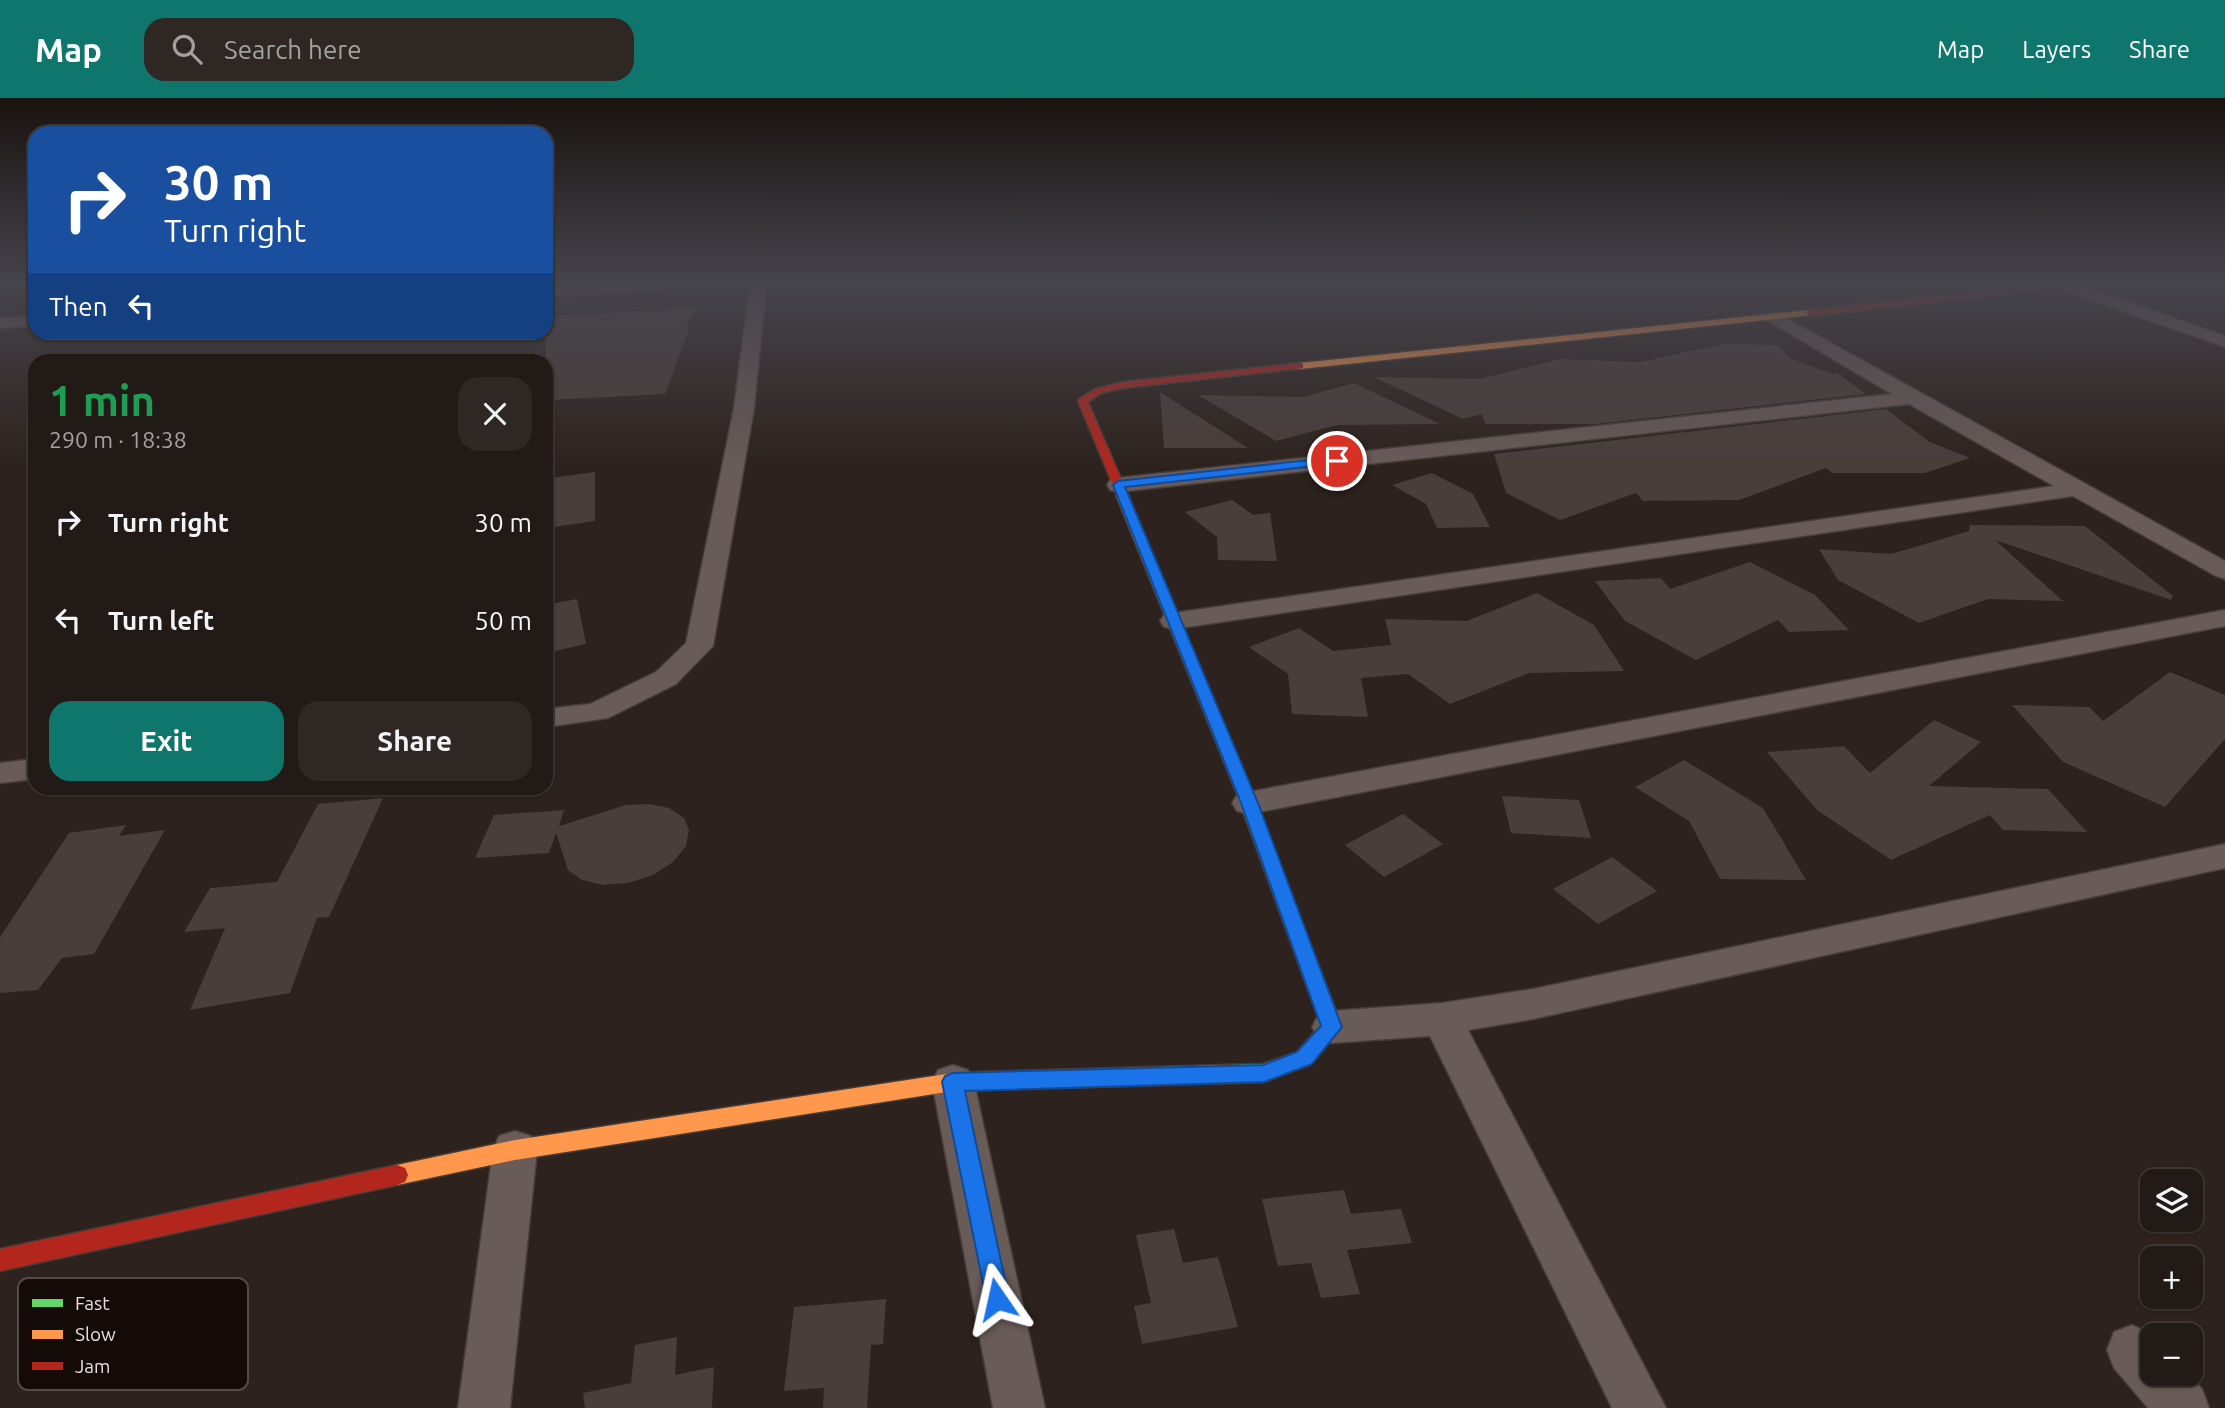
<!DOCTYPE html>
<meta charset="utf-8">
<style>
body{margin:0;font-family:Ubuntu,sans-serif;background:#2e2723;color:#f1f3f6;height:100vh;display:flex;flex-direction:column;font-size:26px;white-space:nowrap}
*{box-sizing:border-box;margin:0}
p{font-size:23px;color:#a2a1a1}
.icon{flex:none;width:38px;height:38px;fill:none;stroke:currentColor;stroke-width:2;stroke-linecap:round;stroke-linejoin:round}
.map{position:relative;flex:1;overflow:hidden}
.drawer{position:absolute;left:28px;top:256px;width:525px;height:441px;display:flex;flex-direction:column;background:#221a16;border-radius:21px;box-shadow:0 2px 5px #0004,0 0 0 2px #3f3835}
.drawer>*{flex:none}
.hud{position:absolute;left:28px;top:28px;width:525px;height:214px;border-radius:21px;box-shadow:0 2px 5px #0004,0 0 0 2px #3f3835;background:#1a4fa0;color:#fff;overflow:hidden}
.tools{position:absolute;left:2140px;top:1071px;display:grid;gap:14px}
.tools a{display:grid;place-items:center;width:63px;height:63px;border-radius:14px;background:#221a16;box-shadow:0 2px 5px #0004,0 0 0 2px #3f3835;font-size:35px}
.pin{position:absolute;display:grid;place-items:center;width:60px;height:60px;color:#fff;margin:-30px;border:4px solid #fff;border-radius:50%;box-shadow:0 2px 7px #0007}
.me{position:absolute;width:77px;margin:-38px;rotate:349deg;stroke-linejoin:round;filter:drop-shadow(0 0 5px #0008)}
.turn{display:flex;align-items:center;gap:24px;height:147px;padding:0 21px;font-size:32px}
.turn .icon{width:91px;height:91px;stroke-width:2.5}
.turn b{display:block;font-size:49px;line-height:60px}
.then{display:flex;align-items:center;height:66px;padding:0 21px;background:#0003;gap:14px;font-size:26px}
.round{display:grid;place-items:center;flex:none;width:74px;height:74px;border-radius:21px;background:#2e2723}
.summary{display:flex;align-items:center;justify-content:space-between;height:119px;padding:0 21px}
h1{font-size:42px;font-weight:600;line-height:52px;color:#1e9e55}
.cta{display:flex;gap:14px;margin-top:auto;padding:14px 21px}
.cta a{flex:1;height:80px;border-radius:21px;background:#0f766e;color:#fff;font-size:28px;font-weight:600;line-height:80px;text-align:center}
.cta a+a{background:#2e2723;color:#f1f3f6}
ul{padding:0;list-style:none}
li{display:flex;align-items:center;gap:21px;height:98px;padding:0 21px}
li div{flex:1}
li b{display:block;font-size:26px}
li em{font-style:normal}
header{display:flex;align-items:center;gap:42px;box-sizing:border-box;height:98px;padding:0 35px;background:#0f766e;color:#fff}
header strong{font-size:33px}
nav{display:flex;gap:38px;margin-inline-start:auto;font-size:24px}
.search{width:490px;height:63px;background:#2e2723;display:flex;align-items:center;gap:18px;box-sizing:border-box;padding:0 24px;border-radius:21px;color:#a2a1a1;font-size:26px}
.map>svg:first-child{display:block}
.building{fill:#493e3a}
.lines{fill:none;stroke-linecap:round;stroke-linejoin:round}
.street-casing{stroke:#463d39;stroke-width:3}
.fast-casing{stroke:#463d39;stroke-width:3}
.slow-casing{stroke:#463d39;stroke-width:3}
.jam-casing{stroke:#463d39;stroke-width:3}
.street{fill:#695b58;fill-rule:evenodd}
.fast{fill:#63d668;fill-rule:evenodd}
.slow{fill:#ff974d;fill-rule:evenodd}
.jam{fill:#b3261e;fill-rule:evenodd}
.route{fill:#1a73e8;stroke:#114b97;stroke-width:2}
.key{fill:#140b08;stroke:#544a46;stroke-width:2}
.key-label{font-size:19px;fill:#ebded8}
</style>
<header>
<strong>Map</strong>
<div class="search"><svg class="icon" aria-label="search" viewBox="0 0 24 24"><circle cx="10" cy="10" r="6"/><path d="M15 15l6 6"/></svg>Search here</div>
<nav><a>Map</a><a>Layers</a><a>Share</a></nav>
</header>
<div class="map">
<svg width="2225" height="1310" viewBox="0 0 2225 1310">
<rect width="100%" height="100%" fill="#2d221d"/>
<path class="building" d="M 696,210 L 686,229 L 690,229 L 665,296 L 549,302 L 546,308 L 546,242 L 516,234 L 546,234 L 546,218 Z
M 1723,246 L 1778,247 L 1790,260 L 1832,276 L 1837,275 L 1866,296 L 1595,326 L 1485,326 L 1482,316 L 1463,321 L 1374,279 L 1480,281 L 1560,261 L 1640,264 Z
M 1354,285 L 1440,326 L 1337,327 L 1276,343 L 1198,297 L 1303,299 Z
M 1160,294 L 1248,350 L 1164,350 Z
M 1886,311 L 1930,344 L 1970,360 L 1925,375 L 1832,375 L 1826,370 L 1739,402 L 1643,403 L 1636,395 L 1560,422 L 1506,395 L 1494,356 Z
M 595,374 L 595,423 L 547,430 L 550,380 Z
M 1432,375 L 1473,396 L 1490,429 L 1437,430 L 1426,406 L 1392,387 Z
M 1232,402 L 1253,417 L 1270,415 L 1277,463 L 1218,462 L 1217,439 L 1185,414 Z
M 1970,427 L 2085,428 L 2173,498 L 2171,502 L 1995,442 L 2063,503 L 1988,501 L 1919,525 L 1838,482 L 1819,451 L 1891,456 L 1969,433 Z
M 1750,464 L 1815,497 L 1849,532 L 1789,534 L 1778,522 L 1696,562 L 1625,523 L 1595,483 L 1661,480 L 1670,491 Z
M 1537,495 L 1594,527 L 1624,573 L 1529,575 L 1450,606 L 1408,576 L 1361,580 L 1368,619 L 1292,616 L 1288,576 L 1249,549 L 1299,530 L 1333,553 L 1391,547 L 1385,521 L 1467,523 Z
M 577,501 L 586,546 L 546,555 L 546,507 Z
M 2170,574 L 2225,597 L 2225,641 L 2165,709 L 2063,664 L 2012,607 L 2089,609 L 2103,623 Z
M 1934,622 L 1981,644 L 1929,688 L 2048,691 L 2087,734 L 2003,732 L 1990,717 L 1891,762 L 1817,712 L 1767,654 L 1844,648 L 1870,675 Z
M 1684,662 L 1763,710 L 1806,782 L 1720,781 L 1689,723 L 1635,689 Z
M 1502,698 L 1579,702 L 1591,740 L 1511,735 Z
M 383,700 L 329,819 L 317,820 L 290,895 L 190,912 L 225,830 L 184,834 L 210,790 L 277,784 L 318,706 Z
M 649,706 L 669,710 L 684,720 L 689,732 L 686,748 L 673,764 L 653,777 L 628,785 L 603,787 L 582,782 L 568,772 L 556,735 L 549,755 L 475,760 L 494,717 L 564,712 L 559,728 L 626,707 Z
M 1403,716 L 1443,746 L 1384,779 L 1345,747 Z
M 126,727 L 119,738 L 165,732 L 94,856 L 62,860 L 38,892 L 0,895 L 0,839 L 69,735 Z
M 1612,759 L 1657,793 L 1598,826 L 1553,791 Z
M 1344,1092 L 1351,1116 L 1401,1111 L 1412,1145 L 1347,1152 L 1360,1196 L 1321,1200 L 1311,1165 L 1278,1168 L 1262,1101 Z
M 1174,1131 L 1183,1165 L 1218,1159 L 1238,1229 L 1142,1246 L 1134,1208 L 1151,1205 L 1136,1137 Z
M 886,1201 L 883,1246 L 871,1247 L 867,1310 L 823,1310 L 824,1290 L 784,1293 L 794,1209 Z
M 677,1239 L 675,1277 L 714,1269 L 712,1310 L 585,1310 L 583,1295 L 631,1285 L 635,1247 Z"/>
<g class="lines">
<g class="street-casing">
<path id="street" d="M 574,187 L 668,187 L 660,192 L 546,199 L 546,189 Z
M 750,187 L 766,187 L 754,310 L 713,548 L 676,586 L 608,620 L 546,629 L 546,611 L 590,606 L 656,574 L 686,545 L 734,310 Z
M 2080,187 L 2225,238 L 2225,249 L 2060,191 L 2058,188 Z
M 1773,213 L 2225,463 L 2225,481 L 2216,478 L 2073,398 L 1174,531 L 1164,529 L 1160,523 L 1164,517 L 1174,515 L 2054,388 L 1909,306 L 1118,394 L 1110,392 L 1107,387 L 1110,382 L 1118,380 L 1892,296 L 1767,222 L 1764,218 Z
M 35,218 L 35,228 L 0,230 L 0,220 Z
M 2225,512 L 2225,528 L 1249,716 L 1237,713 L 1232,705 L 1237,697 L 1249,694 Z
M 35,661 L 35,681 L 0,685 L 0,665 Z
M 2225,746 L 2225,770 L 1533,921 L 1468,932 L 1666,1310 L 1612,1310 L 1430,938 L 1332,945 L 1318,940 L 1312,929 L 1318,918 L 1332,913 L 1442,905 L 1533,891 Z
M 953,967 L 968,972 L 974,984 L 1045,1310 L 993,1310 L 932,984 L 938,972 Z
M 515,1033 L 531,1038 L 537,1052 L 510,1310 L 458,1310 L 493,1052 L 499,1038 Z
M 2132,1227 L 2153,1237 L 2152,1276 L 2188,1276 L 2202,1291 L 2209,1310 L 2148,1310 L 2114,1270 L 2107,1252 L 2114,1234 Z"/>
</g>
<g class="fast-casing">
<path id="fast" d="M 1243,686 L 1251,691 L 1342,929 L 1311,966 L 1264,984 L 979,992 L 972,989 L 968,983 L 972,977 L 979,974 L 1263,966 L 1297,954 L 1321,927 L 1235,691 Z"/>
</g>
<g class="slow-casing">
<path id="slow" d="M 1810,212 L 1814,215 L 1813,217 L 1300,271 L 1295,268 L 1300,265 Z
M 1122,394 L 1128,397 L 1251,691 L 1249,695 L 1237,695 L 1235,691 L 1116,397 Z
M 979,974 L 986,977 L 990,983 L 986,989 L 953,993 L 515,1062 L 397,1087 L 389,1084 L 386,1077 L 389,1070 L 397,1067 L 515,1042 L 953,975 Z"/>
</g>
<g class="jam-casing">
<path id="jam" d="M 2047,187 L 2077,187 L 1810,218 L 1806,215 L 1810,212 Z
M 1300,265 L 1303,266 L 1303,270 L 1123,290 L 1101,295 L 1088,304 L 1128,397 L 1122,400 L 1118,399 L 1078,303 L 1079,301 L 1095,291 L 1123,284 Z
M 397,1067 L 405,1070 L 408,1077 L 405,1084 L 397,1087 L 0,1173 L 0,1151 Z"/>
</g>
<use href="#street" class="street"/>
<use href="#fast" class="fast"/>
<use href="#slow" class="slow"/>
<use href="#jam" class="jam"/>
</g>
<linearGradient id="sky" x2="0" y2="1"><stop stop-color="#191310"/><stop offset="0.5" stop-color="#46444c"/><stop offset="1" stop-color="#46444c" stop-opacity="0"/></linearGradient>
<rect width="2225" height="371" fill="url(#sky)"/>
<path class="route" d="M 1337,359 L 1343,363 L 1341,365 L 1125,389 L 1258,705 L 1342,929 L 1312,966 L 1264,984 L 965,993 L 1009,1201 L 1006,1210 L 997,1213 L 988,1210 L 942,984 L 945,978 L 953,975 L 1263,967 L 1297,954 L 1321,928 L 1241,705 L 1113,387 L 1118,383 Z"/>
<rect x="18" y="1180" width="230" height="112" rx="10" class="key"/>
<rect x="32" y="1201" width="31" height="8" fill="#63d668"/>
<rect x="32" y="1232" width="31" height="9" fill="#ff974d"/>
<rect x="32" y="1264" width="31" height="8" fill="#b3261e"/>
<g class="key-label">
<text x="75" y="1212">Fast</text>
<text x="75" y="1243">Slow</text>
<text x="75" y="1275">Jam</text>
</g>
</svg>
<div class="tools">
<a><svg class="icon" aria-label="layers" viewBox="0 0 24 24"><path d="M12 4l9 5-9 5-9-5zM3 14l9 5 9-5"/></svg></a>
<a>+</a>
<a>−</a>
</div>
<div class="pin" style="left:1337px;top:363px;background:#d93025"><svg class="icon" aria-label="arrive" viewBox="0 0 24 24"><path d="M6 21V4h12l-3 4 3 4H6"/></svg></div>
<svg class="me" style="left:997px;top:1201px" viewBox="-20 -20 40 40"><path d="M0-17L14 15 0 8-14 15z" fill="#1a73e8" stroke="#fff" stroke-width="4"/></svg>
<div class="hud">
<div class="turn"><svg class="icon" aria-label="right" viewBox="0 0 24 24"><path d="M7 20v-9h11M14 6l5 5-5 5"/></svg><div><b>30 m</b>Turn right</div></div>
<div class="then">Then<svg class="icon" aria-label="left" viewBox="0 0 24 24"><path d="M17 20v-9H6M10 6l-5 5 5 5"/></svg></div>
</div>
<section class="drawer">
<div class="summary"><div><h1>1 min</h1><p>290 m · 18:38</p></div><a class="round"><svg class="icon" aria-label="close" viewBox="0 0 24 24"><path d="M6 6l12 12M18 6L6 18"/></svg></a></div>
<ul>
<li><svg class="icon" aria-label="right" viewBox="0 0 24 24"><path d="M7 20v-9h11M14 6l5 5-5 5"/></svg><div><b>Turn right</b></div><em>30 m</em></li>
<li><svg class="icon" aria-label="left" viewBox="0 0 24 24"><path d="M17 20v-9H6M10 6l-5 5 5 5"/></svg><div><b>Turn left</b></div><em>50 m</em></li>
</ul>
<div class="cta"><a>Exit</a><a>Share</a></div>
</section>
</div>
